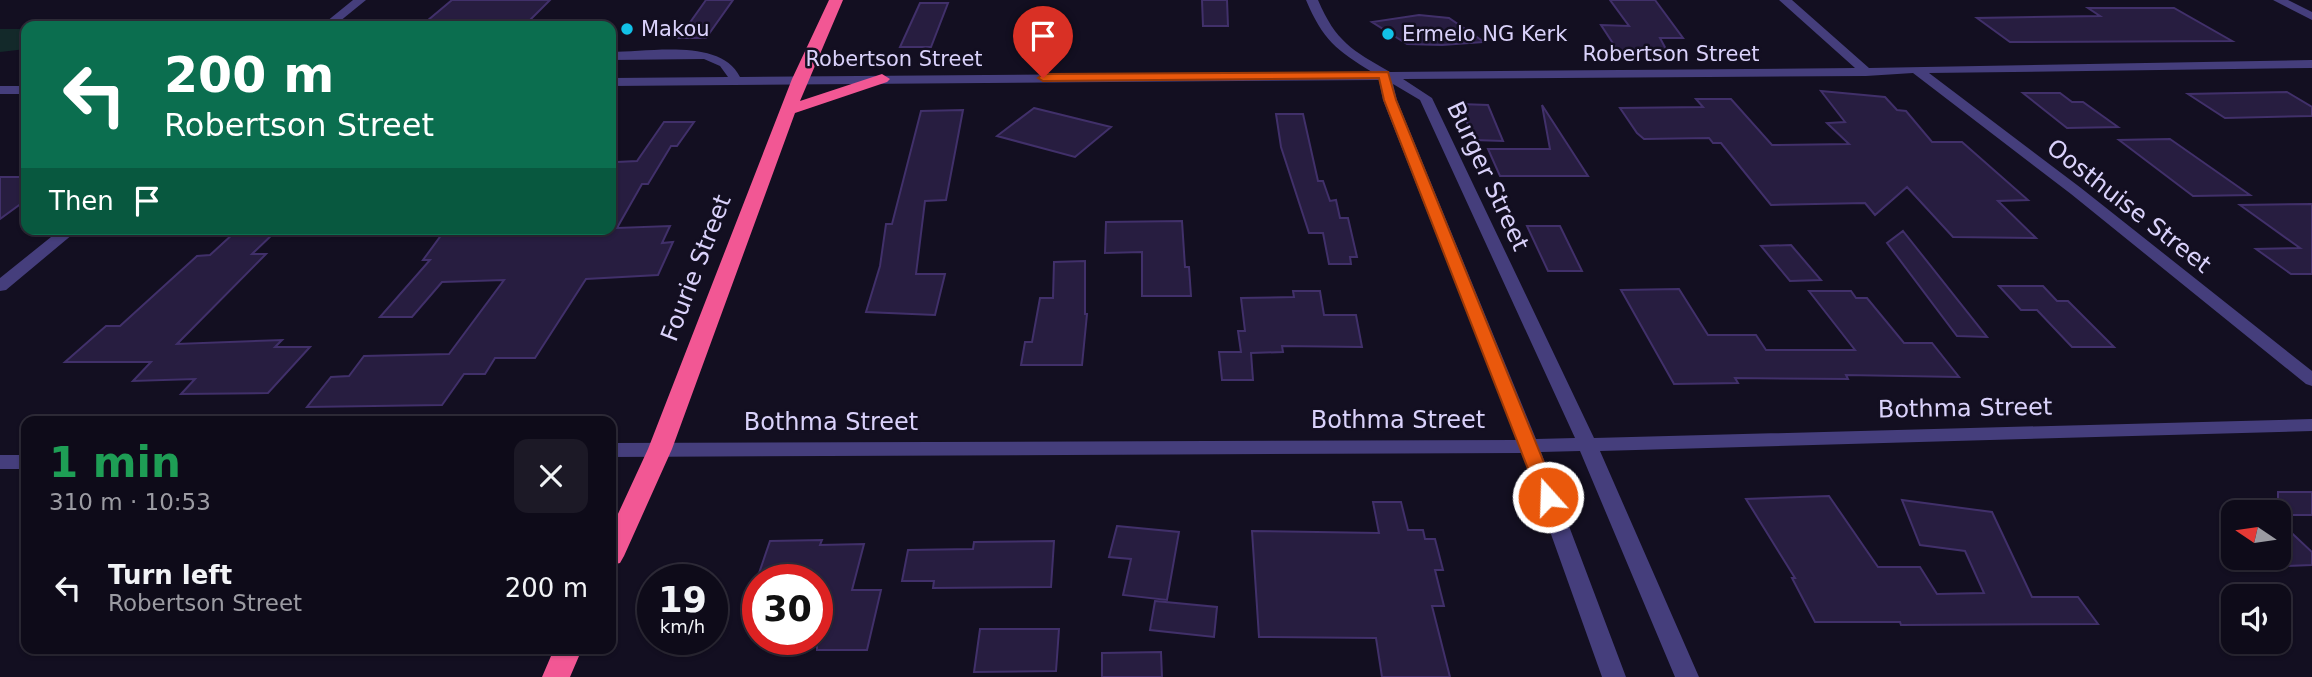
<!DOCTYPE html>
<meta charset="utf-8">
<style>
body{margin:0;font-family:"DejaVu Sans",sans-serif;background:#1c1926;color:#f1f3f6;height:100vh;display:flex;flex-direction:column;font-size:26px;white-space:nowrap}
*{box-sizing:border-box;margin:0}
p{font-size:23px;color:#9b9ba2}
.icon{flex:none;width:38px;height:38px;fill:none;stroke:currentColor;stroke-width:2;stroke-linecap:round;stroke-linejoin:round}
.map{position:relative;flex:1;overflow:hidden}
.side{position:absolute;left:21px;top:416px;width:595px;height:238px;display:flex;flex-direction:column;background:#0e0b19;border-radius:14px;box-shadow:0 2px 5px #0004,0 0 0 2px #2e2b38}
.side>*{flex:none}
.top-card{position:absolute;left:21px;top:21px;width:595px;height:214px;border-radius:14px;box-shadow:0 2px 5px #0004,0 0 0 2px #2e2b38;background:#0b6e4f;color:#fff;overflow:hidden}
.needle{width:46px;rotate:283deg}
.fabs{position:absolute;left:2221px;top:500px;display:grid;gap:14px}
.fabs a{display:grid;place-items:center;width:70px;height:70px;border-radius:14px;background:#0e0b19;box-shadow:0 2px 5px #0004,0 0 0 2px #2e2b38;font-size:35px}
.speed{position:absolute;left:637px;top:564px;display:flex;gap:14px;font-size:35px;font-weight:700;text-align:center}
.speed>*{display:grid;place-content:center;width:91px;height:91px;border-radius:50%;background:#0e0b19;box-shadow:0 2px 5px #0004,0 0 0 2px #2e2b38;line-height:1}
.speed small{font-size:18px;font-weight:400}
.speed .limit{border:10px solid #d22;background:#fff;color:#111}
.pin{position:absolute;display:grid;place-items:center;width:60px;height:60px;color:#fff;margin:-72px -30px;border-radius:50% 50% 50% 0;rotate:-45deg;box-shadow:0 0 7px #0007}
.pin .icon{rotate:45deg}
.me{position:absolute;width:77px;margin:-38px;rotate:340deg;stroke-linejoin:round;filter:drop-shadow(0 0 5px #0008)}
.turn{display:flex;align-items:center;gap:24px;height:147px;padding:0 28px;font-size:32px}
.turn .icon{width:91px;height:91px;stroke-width:2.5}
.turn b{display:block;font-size:49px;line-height:60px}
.then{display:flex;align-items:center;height:66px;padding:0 28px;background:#0003;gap:14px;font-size:26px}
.round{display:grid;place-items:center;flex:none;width:74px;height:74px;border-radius:14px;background:#1c1926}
.summary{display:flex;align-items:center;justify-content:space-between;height:119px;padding:0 28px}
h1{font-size:42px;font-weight:600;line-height:52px;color:#1e9e55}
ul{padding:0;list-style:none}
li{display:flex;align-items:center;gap:21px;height:105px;padding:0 28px}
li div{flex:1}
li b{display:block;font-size:26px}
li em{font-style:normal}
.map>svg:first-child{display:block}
.green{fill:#13292a}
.building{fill:#271d40;stroke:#41306a;stroke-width:2}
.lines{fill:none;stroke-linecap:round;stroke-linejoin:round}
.minor{fill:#453e7c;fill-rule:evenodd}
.highway{fill:#f25794;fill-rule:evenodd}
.route{fill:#ea580c;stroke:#983908;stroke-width:2}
.poi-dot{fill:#12c1e7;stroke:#130f21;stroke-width:2.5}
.labels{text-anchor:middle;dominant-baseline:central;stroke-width:5;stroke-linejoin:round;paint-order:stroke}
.far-poi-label{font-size:21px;fill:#dad2fb;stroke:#130f21;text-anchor:start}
.far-street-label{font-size:21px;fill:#dad2fb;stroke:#130f21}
.street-label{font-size:24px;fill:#dad2fb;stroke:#130f21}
</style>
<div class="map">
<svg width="2312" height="677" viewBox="0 0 2312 677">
<rect width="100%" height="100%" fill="#130f21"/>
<path class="green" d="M 0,29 L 26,29 L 26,49 L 0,52 Z"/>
<path class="building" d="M 452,0 L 550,0 L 524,26 L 421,26 Z
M 706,0 L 733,0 L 706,38 L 679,38 Z
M 1202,0 L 1227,0 L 1228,26 L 1203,26 Z
M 1610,0 L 1655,0 L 1683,38 L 1660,38 L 1667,51 L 1618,51 L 1601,25 L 1629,26 Z
M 920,3 L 948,3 L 931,47 L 900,47 Z
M 2088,8 L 2174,8 L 2232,41 L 2010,42 L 1977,18 L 2100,16 Z
M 1419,15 L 1449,18 L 1484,42 L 1442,45 L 1407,44 L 1372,22 Z
M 1821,91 L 1885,97 L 1897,110 L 1906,111 L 1932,142 L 1962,142 L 2028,200 L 1998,201 L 2036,238 L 1953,237 L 1907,187 L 1875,215 L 1865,203 L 1771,205 L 1721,143 L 1713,143 L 1709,138 L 1644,139 L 1637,133 L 1620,108 L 1703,107 L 1696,99 L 1731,99 L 1772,145 L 1849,144 L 1827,123 L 1845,122 Z
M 2287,92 L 2312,107 L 2312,116 L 2225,118 L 2188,94 Z
M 2023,93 L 2060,93 L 2072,102 L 2083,102 L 2118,127 L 2067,128 Z
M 1460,104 L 1488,105 L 1503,141 L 1474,140 Z
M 1542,105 L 1588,176 L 1500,176 L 1488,149 L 1550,149 Z
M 1034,108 L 1111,127 L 1075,157 L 997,136 Z
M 963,110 L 946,200 L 925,201 L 916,274 L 945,274 L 935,315 L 866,312 L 880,266 L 886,224 L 892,224 L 921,111 Z
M 1276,114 L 1303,114 L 1318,181 L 1323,181 L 1330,201 L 1336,200 L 1340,218 L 1348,218 L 1357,257 L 1350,257 L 1351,264 L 1329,264 L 1323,233 L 1309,233 L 1281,147 Z
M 664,122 L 694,122 L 677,146 L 671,146 L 648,184 L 642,184 L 617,228 L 670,226 L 662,243 L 673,242 L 658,275 L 586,279 L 535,358 L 495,358 L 485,374 L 464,374 L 442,405 L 307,407 L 331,377 L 349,376 L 364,356 L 449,354 L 504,280 L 442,282 L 412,317 L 380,317 L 430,260 L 423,260 L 445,230 L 611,229 L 611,172 L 617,162 L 637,161 Z
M 2170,139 L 2250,195 L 2193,196 L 2119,140 Z
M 0,177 L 26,177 L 26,200 L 0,219 Z
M 2312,204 L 2312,274 L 2291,274 L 2256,249 L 2300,248 L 2240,205 Z
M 1182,221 L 1185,267 L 1189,267 L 1191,296 L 1142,296 L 1142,252 L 1105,253 L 1106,222 Z
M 1527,226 L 1560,226 L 1582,271 L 1548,271 Z
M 1903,231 L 1987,337 L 1957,336 L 1887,243 Z
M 275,232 L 252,254 L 266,254 L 177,344 L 282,340 L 275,347 L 310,347 L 268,393 L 181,394 L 195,379 L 133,381 L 151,362 L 65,362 L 106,326 L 120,326 L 197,256 L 210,255 L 234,233 Z
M 1791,245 L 1821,280 L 1790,281 L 1761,246 Z
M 1085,261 L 1085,314 L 1087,314 L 1082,365 L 1021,365 L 1025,342 L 1032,342 L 1040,298 L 1053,298 L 1054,262 Z
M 1999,286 L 2043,286 L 2057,301 L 2068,301 L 2114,347 L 2072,347 L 2037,310 L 2021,310 Z
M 1679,289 L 1708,335 L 1756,335 L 1766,350 L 1855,350 L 1809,291 L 1851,291 L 1856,298 L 1867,298 L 1904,343 L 1932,343 L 1959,377 L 1846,375 L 1848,379 L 1735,378 L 1738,383 L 1674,384 L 1621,290 Z
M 1293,291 L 1320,291 L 1324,315 L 1356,315 L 1362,347 L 1282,346 L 1283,352 L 1251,353 L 1253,380 L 1222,380 L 1219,352 L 1241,352 L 1238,331 L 1245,331 L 1241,298 L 1294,297 Z
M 2278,492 L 2312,492 L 2312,515 L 2278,515 Z
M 1829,496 L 1878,567 L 1920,567 L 1937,594 L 1984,593 L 1965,551 L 1920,545 L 1902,500 L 1992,512 L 2032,597 L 2078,597 L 2098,624 L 1901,625 L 1900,622 L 1815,622 L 1792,578 L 1795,578 L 1746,499 Z
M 1373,502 L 1401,502 L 1408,530 L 1423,530 L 1425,539 L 1435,539 L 1443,570 L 1435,570 L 1444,606 L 1432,606 L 1450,677 L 1382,677 L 1376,638 L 1259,637 L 1252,531 L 1379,533 Z
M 2278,520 L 2312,552 L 2312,565 L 2287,566 L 2278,557 Z
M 1117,526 L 1179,532 L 1167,600 L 1123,595 L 1131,559 L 1109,557 Z
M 822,540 L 820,545 L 864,544 L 852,590 L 881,590 L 867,650 L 817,650 L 817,579 L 757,579 L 770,541 Z
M 1054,541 L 1051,587 L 933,588 L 934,581 L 902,581 L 908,550 L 973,549 L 974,542 Z
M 1155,601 L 1217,607 L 1214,637 L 1150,630 Z
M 980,629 L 1059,629 L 1056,671 L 974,672 Z
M 1161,652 L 1162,677 L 1102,677 L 1102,653 Z"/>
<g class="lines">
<path class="minor" d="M 353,0 L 366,0 L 334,26 L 321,26 Z
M 1306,0 L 1318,0 C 1336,42 1352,50 1390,72 L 1855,68 L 1779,0 L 1792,0 L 1869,68 L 2312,60 L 2312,68 L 1929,73 L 2081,188 L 2312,371 L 2312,386 L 2306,384 L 2071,194 L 1913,73 L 1866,76 L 1403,79 L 1432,98 L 1594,438 L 2312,419 L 2312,431 L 1600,451 L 1699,677 L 1675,677 L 1580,451 L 1541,452 L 1626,677 L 1602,677 L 1522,453 L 611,457 L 611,443 L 1517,440 L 1383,100 L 1379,80 L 611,86 L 611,78 L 728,77 L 720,66 L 704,59 L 611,60 L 611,52 C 649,52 721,38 740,77 L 1372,72 C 1336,50 1323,40 1306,0 ZM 1393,84 L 1420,100 L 1575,438 L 1536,439 L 1397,100 Z
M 2273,0 L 2288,0 L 2312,12 L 2312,20 Z
M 0,86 L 26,86 L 26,94 L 0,94 Z
M 61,229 L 79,229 L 6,290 L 0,291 L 0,278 Z
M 0,455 L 26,455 L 26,469 L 0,469 Z"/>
<path class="highway" d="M 829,0 L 843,0 L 800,101 L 882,74 L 890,79 L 887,82 L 795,113 L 672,449 L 624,556 L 620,563 L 611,565 L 611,529 L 648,449 L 792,79 Z
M 554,649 L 582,649 L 570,677 L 542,677 Z"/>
</g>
<path class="route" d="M 1388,72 L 1396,100 L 1558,497 L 1555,502 L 1542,502 L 1539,497 L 1384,100 L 1379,78 L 1043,81 L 1038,78 L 1043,74 Z"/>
<g class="poi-dot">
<circle cx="627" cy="29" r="7"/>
<circle cx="1388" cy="34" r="7"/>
</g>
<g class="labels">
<g class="far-poi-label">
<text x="641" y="29">Makou</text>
<text x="1402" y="34">Ermelo NG Kerk</text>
</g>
<g class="far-street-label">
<text x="1671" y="54">Robertson Street</text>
<text x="894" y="59">Robertson Street</text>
</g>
<g class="street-label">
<text transform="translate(1488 176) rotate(65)">Burger Street</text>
<text transform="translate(2129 206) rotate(38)">Oosthuise Street</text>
<text transform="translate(696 268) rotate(-69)">Fourie Street</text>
<text transform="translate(1965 408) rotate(-1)">Bothma Street</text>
<text x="1398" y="420">Bothma Street</text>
<text x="831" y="422">Bothma Street</text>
</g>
</g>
</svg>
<div class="fabs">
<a><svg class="needle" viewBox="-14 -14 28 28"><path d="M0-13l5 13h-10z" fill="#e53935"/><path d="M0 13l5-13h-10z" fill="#9b9ba2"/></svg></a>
<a><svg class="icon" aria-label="sound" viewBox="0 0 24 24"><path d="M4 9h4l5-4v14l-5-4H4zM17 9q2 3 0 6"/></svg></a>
</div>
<div class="speed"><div>19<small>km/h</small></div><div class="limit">30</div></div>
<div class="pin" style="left:1043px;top:78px;background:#d93025"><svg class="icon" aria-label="arrive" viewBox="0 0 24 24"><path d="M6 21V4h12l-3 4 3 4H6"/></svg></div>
<svg class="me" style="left:1548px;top:497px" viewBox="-20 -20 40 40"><circle r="17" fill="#ea580c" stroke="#fff" stroke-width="3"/><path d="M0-11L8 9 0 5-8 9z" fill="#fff"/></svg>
<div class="top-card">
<div class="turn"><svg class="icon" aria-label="left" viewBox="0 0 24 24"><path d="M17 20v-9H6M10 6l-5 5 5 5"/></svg><div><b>200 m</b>Robertson Street</div></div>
<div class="then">Then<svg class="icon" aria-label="arrive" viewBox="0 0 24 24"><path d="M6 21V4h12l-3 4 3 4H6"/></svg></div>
</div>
<section class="side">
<div class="summary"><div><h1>1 min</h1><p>310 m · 10:53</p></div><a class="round"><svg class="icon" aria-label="close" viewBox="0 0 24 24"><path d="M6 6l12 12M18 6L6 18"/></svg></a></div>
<ul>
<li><svg class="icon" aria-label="left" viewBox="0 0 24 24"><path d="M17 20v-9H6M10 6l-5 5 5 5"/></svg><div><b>Turn left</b><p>Robertson Street</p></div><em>200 m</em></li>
</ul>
</section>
</div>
